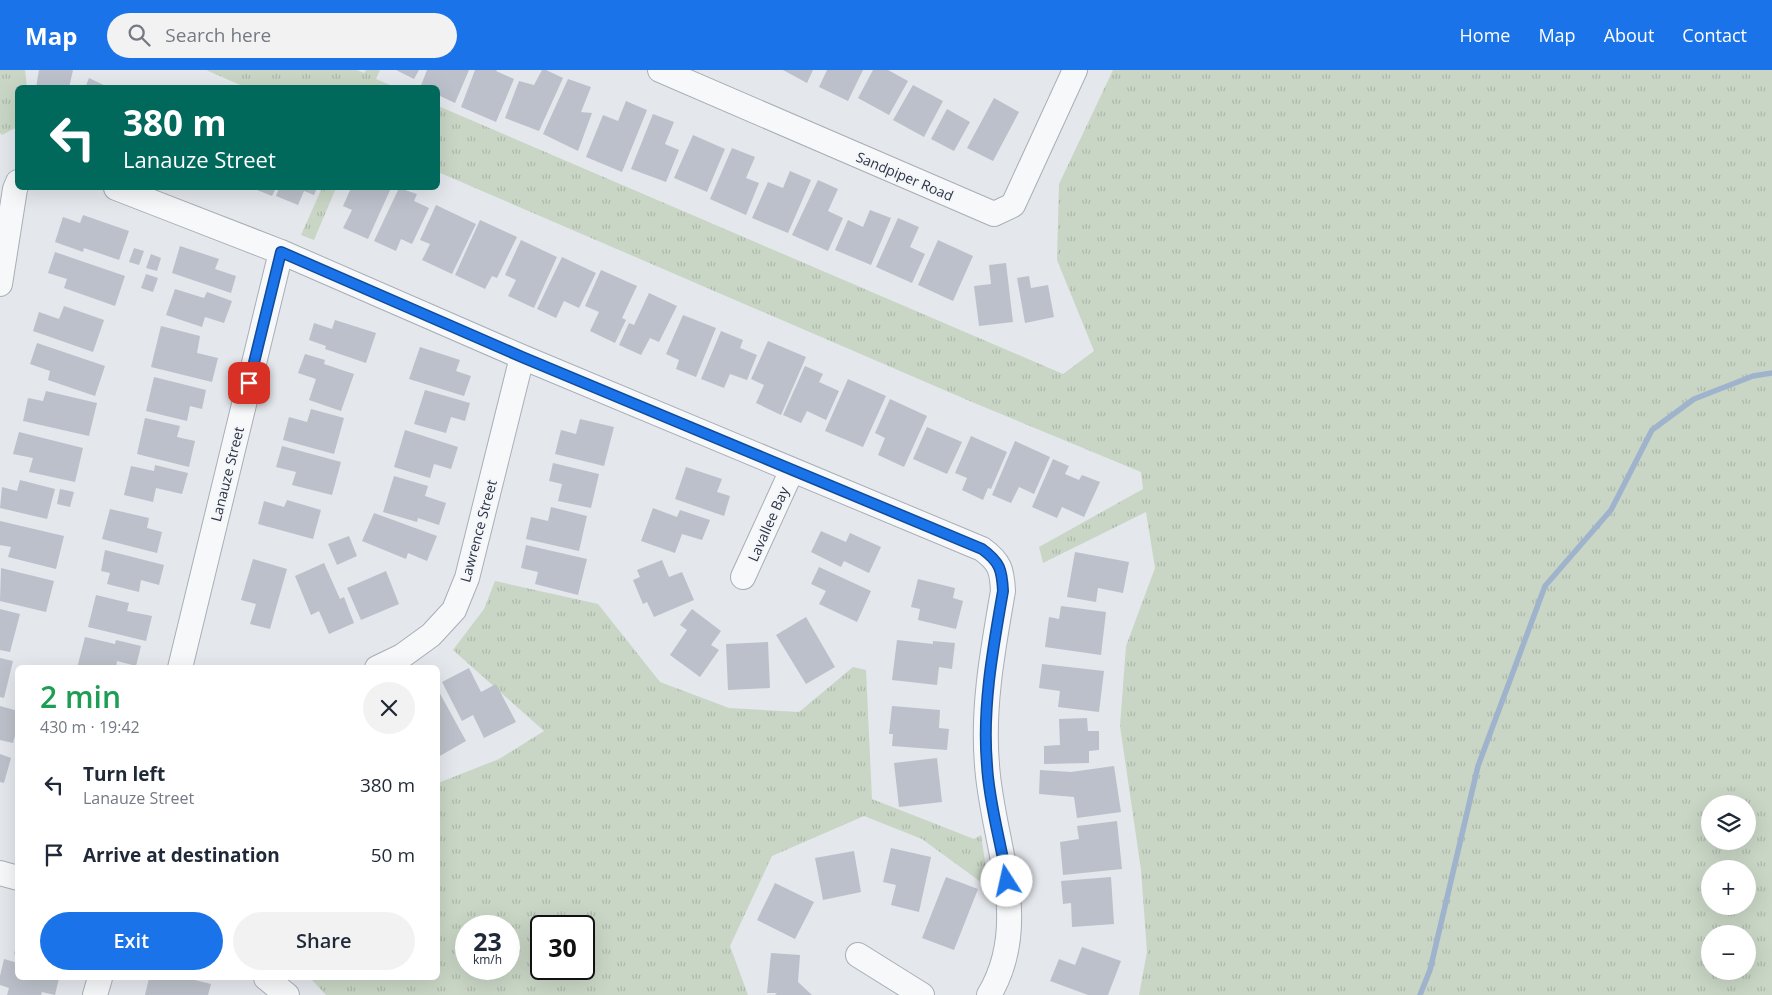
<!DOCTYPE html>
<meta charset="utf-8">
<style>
body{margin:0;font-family:"Open Sans",sans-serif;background:#f2f2f3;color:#1f2937;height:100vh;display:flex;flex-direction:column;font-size:19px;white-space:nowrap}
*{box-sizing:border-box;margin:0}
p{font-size:16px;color:#747a83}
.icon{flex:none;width:28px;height:28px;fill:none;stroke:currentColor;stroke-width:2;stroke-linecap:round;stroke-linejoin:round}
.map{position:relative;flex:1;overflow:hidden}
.side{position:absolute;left:15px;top:595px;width:425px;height:315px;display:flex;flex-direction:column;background:#fff;border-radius:8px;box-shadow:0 5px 20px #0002}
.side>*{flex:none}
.banner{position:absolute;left:15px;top:15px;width:425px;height:105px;border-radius:8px;box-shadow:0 5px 20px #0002;background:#00695c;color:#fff;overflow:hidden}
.controls{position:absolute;left:1701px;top:725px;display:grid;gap:10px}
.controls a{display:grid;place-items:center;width:55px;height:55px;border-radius:50%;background:#fff;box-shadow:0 5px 20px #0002;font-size:25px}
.speed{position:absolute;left:455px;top:845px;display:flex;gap:10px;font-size:25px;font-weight:700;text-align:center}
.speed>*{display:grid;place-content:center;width:65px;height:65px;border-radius:50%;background:#fff;box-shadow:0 5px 20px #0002;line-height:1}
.speed small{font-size:12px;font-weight:400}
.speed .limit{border:2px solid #111;border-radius:8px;background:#fff;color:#111}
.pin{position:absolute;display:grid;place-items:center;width:42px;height:42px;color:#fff;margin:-21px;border-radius:10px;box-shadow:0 2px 8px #0006}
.me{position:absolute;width:55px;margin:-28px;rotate:350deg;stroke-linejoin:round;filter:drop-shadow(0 0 4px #0008)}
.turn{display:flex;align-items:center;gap:18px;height:105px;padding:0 25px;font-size:22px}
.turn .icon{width:65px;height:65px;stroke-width:2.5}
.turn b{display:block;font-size:35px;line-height:42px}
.round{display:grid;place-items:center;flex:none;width:52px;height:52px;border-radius:26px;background:#f2f2f3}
.headline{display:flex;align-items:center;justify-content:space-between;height:85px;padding:0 25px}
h1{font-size:30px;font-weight:600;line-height:38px;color:#1e9e55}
.button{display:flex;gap:10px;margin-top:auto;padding:10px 25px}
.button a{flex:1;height:58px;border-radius:30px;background:#1a73e8;color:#fff;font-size:20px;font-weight:600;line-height:58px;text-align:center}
.button a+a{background:#f2f2f3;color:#1f2937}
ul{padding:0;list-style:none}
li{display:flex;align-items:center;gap:15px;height:70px;padding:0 25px}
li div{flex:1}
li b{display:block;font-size:19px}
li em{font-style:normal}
header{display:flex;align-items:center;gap:30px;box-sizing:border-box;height:70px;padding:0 25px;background:#1a73e8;color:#fff}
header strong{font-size:24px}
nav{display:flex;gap:28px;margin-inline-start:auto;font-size:18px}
.search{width:350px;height:45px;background:#f2f2f3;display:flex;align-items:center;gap:12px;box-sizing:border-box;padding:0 18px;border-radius:28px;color:#747a83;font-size:19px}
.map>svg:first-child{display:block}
.park{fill:url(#park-tufts);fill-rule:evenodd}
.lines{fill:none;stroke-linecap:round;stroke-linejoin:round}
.stream{stroke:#9fb4cc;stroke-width:5.5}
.building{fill:#bbc0ca}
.street-casing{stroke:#a9aeb7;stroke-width:26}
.street{stroke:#f7f8fa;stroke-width:24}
.route-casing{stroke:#114b97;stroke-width:12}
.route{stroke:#1a73e8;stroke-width:9}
.labels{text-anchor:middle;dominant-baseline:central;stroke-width:4;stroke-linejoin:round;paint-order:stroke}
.street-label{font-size:14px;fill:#2b3445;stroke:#f4f6f9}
</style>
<header>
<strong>Map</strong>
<div class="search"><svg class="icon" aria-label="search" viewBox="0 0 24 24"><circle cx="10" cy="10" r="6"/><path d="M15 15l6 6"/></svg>Search here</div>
<nav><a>Home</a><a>Map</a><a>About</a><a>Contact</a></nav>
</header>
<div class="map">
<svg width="1772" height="925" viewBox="0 0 1772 925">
<defs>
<pattern id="park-tufts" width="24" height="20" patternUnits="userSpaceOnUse" patternTransform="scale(1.25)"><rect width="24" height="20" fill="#c9d6c5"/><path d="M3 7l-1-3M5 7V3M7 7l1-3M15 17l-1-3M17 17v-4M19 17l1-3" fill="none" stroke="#adb8ab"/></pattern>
</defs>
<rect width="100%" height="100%" fill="#e4e7ec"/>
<path class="park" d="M 0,0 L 25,0 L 27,17 L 18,18 L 17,57 L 2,65 L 0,63 Z
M 206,0 L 357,0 L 364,3 L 366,0 L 380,0 L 376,9 L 395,17 L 245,17 Z
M 1113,0 L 1772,0 L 1772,925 L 1139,925 L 1147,882 L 1141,800 L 1120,656 L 1126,576 L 1155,498 L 1146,442 L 1043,493 L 1039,477 L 1143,419 L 1141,402 L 972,332 L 438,102 L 438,36 L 1063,304 L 1094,281 L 1057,190 L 1059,114 ZM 1710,734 L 1748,734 L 1748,771 L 1710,771 ZM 1710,799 L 1748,799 L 1748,836 L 1710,836 ZM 1710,864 L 1748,864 L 1748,901 L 1710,901 Z
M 322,118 L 336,118 L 314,170 L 301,165 Z
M 495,511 L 598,534 L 660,612 L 729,638 L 799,642 L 853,597 L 866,600 L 872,729 L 974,769 L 981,765 L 989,818 L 922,769 L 864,746 L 772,786 L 730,876 L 748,925 L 326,925 L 310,908 L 438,908 L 438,713 L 499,689 L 544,661 L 453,580 L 484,539 ZM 466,856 L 509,856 L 509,899 L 466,899 ZM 541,856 L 584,856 L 584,899 L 541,899 Z"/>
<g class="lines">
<path class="stream" d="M 1420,925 L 1430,900 L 1478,696 L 1545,516 L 1611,440 L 1652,360 L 1694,329 L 1753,306 L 1772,303"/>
</g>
<path class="building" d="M 39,0 L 73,0 L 69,18 L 61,16 L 61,18 L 36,18 Z
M 396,0 L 419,0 L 414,9 Z
M 427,0 L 469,0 L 455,33 L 438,25 L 438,18 L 420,18 Z
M 475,0 L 497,0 L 496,1 L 514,9 L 496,52 L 461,37 Z
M 542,0 L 546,0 L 563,8 L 539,61 L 505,48 L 519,11 L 534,15 Z
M 783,0 L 813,0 L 807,13 Z
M 827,0 L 863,0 L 848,31 L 819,17 Z
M 873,0 L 888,0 L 908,11 L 889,45 L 858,28 Z
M 89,8 L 110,18 L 85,18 Z
M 568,9 L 591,17 L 581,42 L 592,43 L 578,81 L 543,64 Z
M 913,15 L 943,31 L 924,67 L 893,50 Z
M 994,28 L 1019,42 L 993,91 L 967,78 Z
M 626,31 L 647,40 L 622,102 L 586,87 L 603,45 L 618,51 Z
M 947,39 L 970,52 L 954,81 L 931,69 Z
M 653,44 L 674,52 L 665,74 L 679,80 L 666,112 L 631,99 Z
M 693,65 L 725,79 L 707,122 L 674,108 Z
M 732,78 L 755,87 L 746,108 L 759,113 L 746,145 L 710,129 Z
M 790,101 L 811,110 L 788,163 L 752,148 L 768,112 L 783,118 Z
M 818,110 L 838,119 L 828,141 L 843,148 L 828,181 L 792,165 Z
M 252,118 L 276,118 L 272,126 Z
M 279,118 L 317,118 L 314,125 L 304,121 L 298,135 L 276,126 Z
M 351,118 L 391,118 L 368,169 L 343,158 L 352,140 L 343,136 Z
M 399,118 L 417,124 L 414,131 L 429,138 L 412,174 L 401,169 L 396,181 L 374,171 Z
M 436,135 L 476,154 L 452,204 L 422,190 L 430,174 L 420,170 Z
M 870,140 L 891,148 L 871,195 L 835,180 L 848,150 L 863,157 Z
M 83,145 L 129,161 L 119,190 L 84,178 L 83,182 L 55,172 L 63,147 L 80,153 Z
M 898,148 L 919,157 L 910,177 L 925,184 L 912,213 L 876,197 Z
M 480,150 L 517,167 L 497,208 L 492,206 L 485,219 L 455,205 Z
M 521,170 L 557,187 L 534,238 L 508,226 L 516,210 L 505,205 Z
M 938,170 L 973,186 L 953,231 L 918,215 Z
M 180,176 L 219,189 L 215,199 L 236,206 L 231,223 L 172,203 Z
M 134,178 L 144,181 L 139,195 L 129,192 Z
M 55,182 L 125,206 L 115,236 L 64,218 L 67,209 L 48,203 Z
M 151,184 L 161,188 L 157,201 L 146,198 Z
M 562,187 L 596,203 L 579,238 L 564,231 L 556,248 L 537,239 Z
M 1006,193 L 1013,252 L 979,256 L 974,216 L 991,214 L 989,195 Z
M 601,200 L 637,216 L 622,248 L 626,250 L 615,273 L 590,261 L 599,242 L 585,236 Z
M 146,204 L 158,208 L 153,222 L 141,218 Z
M 1029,206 L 1031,218 L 1048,215 L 1054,247 L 1025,253 L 1017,208 Z
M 175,219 L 204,228 L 207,222 L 232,231 L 224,253 L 205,247 L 202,257 L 166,245 Z
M 649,223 L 677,236 L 659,272 L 650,268 L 641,285 L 619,275 L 629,253 L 634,255 Z
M 64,236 L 104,250 L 93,282 L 33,261 L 39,242 L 59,249 Z
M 683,245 L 716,258 L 696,307 L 676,299 L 679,290 L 666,284 Z
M 335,250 L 376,263 L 366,293 L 325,279 L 326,276 L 309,270 L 314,253 L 332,259 Z
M 161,256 L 200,266 L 197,283 L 218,288 L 212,312 L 151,297 Z
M 721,261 L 743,270 L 740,278 L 757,285 L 747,310 L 730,304 L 724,318 L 701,309 Z
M 768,271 L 806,287 L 781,345 L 756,333 L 764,315 L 751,309 Z
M 37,273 L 105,296 L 95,326 L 48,310 L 50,301 L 30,294 Z
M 420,277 L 460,290 L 456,301 L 471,306 L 464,326 L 409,309 Z
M 305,284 L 325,290 L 324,294 L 354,304 L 341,341 L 309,330 L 316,309 L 298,303 Z
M 805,296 L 823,304 L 819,312 L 839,321 L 826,350 L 807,341 L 801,353 L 783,345 Z
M 154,307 L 206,320 L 202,339 L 190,336 L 187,351 L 146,341 Z
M 848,309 L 886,326 L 863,377 L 825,361 Z
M 425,320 L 470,333 L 465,351 L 451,347 L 446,363 L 414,354 Z
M 46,321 L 97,333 L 89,366 L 23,351 L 28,328 L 43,331 Z
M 890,329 L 927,346 L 904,397 L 878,385 L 885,368 L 875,363 Z
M 311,339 L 344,348 L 334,384 L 283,370 L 289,347 L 307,352 Z
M 145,348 L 180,356 L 177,367 L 195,371 L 189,397 L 137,384 Z
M 580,349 L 614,357 L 604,396 L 555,384 L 561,360 L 576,364 Z
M 927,357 L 962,372 L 947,404 L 913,389 Z
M 405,360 L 458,377 L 451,399 L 434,394 L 430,408 L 394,397 Z
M 19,362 L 83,378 L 75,412 L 29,402 L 33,388 L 13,384 Z
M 971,366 L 1007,382 L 991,419 L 988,418 L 983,430 L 962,420 L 967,408 L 955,403 Z
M 1015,371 L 1050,387 L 1034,424 L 1019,417 L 1011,433 L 992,425 Z
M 282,376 L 341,392 L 332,425 L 292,415 L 296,402 L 276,397 Z
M 1053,389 L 1069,396 L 1065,404 L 1079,410 L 1082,405 L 1100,412 L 1084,447 L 1062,437 L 1057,448 L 1032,437 Z
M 553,393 L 599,404 L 591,438 L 558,431 L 562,414 L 549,411 Z
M 155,395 L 188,403 L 182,424 L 156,418 L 153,432 L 124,425 L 131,396 L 154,401 Z
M 686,397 L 722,409 L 717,422 L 730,426 L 724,446 L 675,429 Z
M 394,406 L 428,416 L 425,426 L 446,433 L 439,455 L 418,448 L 417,452 L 383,442 Z
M 20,410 L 55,419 L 47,449 L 0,438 L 2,417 L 17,421 Z
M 60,419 L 74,422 L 70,437 L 57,434 Z
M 287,430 L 321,440 L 313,469 L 258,454 L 264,431 L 284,437 Z
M 551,437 L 587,446 L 579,481 L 526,469 L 531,447 L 548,451 Z
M 653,438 L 677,447 L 680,440 L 710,450 L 702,470 L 682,464 L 675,483 L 641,471 Z
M 110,439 L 149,448 L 147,458 L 162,462 L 157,483 L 102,469 Z
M 374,443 L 437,466 L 427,491 L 408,483 L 406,489 L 362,471 Z
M 0,451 L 64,466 L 56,499 L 8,487 L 11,477 L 0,475 Z
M 821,461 L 846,472 L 850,463 L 881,477 L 869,503 L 844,491 L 841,497 L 811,482 Z
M 349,466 L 357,486 L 337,495 L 328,474 Z
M 526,475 L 587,489 L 578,525 L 535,514 L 538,502 L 521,498 Z
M 105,480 L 164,495 L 159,515 L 141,510 L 139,522 L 107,514 L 110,503 L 101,501 Z
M 1075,482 L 1129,492 L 1123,523 L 1098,518 L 1096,532 L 1067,527 Z
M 253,489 L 287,499 L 270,559 L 250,554 L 256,534 L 241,530 Z
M 662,490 L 669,507 L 682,502 L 694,530 L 654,547 L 647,532 L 643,534 L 633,510 L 640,507 L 637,500 Z
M 324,493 L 340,529 L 344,527 L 354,553 L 329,564 L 319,541 L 311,545 L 295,506 Z
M 819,497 L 871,521 L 857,552 L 819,534 L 826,521 L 811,514 Z
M 1,498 L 54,511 L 46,542 L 0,531 Z
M 386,501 L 399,534 L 361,550 L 347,518 Z
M 918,509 L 955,518 L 953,528 L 963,531 L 956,559 L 918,550 L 920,539 L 911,537 Z
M 96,525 L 129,533 L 127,541 L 152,546 L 146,571 L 88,557 Z
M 1061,536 L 1106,542 L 1101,585 L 1045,577 L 1049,547 L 1059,549 Z
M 0,539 L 20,544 L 10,582 L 0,580 Z
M 692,539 L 721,561 L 711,575 L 719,580 L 700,607 L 670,585 L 687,560 L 680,555 Z
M 806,547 L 835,597 L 806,614 L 776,565 Z
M 85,567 L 115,574 L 116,570 L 141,576 L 136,596 L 117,591 L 116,598 L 77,598 Z
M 897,570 L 933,574 L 933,571 L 955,573 L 952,599 L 939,597 L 937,615 L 892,610 Z
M 768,572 L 770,618 L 728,620 L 726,574 Z
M 0,588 L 13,591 L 4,628 L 0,627 Z
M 1042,594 L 1104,601 L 1099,642 L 1058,637 L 1060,621 L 1039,618 Z
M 469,598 L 481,622 L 496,614 L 516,652 L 484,668 L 473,645 L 462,651 L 442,612 Z
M 438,620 L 466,671 L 438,687 Z
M 0,636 L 18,641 L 18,655 L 13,673 L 0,670 Z
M 892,636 L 940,640 L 939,658 L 949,659 L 947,680 L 892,676 L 893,664 L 889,664 Z
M 1087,648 L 1088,661 L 1099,661 L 1099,680 L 1089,681 L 1089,693 L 1044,694 L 1044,676 L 1060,675 L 1059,649 Z
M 0,684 L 11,688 L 4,713 L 0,712 Z
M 937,688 L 942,732 L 899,737 L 894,693 Z
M 1114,696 L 1121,742 L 1077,748 L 1074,727 L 1039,724 L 1040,700 L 1071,702 Z
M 1117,751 L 1122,799 L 1063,805 L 1060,772 L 1079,769 L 1077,756 Z
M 891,778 L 931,787 L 919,842 L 891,835 L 896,815 L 883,812 Z
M 854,781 L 861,822 L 823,830 L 815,788 Z
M 946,807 L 978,819 L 954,880 L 922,868 Z
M 1111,807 L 1114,854 L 1072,857 L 1071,833 L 1063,834 L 1061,811 Z
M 775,813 L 814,832 L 795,869 L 757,850 Z
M 17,873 L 18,873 L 18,885 L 14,884 Z
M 1082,877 L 1121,891 L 1108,925 L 1088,925 L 1050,911 L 1059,889 L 1075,895 Z
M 771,883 L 800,885 L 798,912 L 812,925 L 775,925 L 777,923 L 767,923 Z
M 4,889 L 18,893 L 18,908 L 59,908 L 55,925 L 42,922 L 41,925 L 7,925 L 9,918 L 0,915 L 0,906 Z
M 149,908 L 168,910 L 168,908 L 187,908 L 211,914 L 208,925 L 145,925 Z"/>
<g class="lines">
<g class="street-casing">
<path id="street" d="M 660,0 L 994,144 L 1013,135 L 1075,0
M 116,118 L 281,182 L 522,287 L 982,479 C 1000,492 1002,500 1003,521 C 993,579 982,637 987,695 C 992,772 1033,851 989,925
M 0,214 L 15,119 L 18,112
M 743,507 L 792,400
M 180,598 L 281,182
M 377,598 L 402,586 L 431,565 L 454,540 L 467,508 L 522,287
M 0,803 L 18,808
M 858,885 L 922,925
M 266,908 L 287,925
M 95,925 L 100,908"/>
</g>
<use href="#street" class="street"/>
</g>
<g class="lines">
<g class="route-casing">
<path id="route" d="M 249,313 L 281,182 L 522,287 L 982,479 C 1000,492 1002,500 1003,521 C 993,578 982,637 987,695 C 989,734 1001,772 1007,811"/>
</g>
<use href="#route" class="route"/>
</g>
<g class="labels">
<g class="street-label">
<text transform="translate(905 106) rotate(23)">Sandpiper Road</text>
<text transform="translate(227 404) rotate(-76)">Lanauze Street</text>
<text transform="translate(768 454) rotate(-66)">Lavallee Bay</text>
<text transform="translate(478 461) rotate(-75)">Lawrence Street</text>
</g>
</g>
</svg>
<div class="controls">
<a><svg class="icon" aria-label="layers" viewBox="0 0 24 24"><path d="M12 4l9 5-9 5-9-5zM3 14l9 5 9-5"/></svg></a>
<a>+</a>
<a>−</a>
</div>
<div class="speed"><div>23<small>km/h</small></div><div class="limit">30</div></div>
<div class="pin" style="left:249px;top:313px;background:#d93025"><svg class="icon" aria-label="arrive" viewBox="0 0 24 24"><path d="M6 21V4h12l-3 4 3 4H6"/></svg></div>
<svg class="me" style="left:1007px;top:811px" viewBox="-20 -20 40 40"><circle r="19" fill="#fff"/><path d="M0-13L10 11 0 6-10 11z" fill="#1a73e8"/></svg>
<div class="banner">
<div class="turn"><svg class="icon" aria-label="left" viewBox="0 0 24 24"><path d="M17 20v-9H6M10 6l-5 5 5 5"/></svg><div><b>380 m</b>Lanauze Street</div></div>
</div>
<section class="side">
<div class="headline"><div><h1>2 min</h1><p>430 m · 19:42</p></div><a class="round"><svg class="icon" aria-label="close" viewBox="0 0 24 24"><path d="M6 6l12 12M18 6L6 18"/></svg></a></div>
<ul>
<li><svg class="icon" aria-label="left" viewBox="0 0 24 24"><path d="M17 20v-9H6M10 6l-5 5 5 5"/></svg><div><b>Turn left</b><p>Lanauze Street</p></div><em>380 m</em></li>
<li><svg class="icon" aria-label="arrive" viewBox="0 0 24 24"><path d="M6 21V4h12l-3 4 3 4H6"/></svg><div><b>Arrive at destination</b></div><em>50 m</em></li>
</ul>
<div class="button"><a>Exit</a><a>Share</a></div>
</section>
</div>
